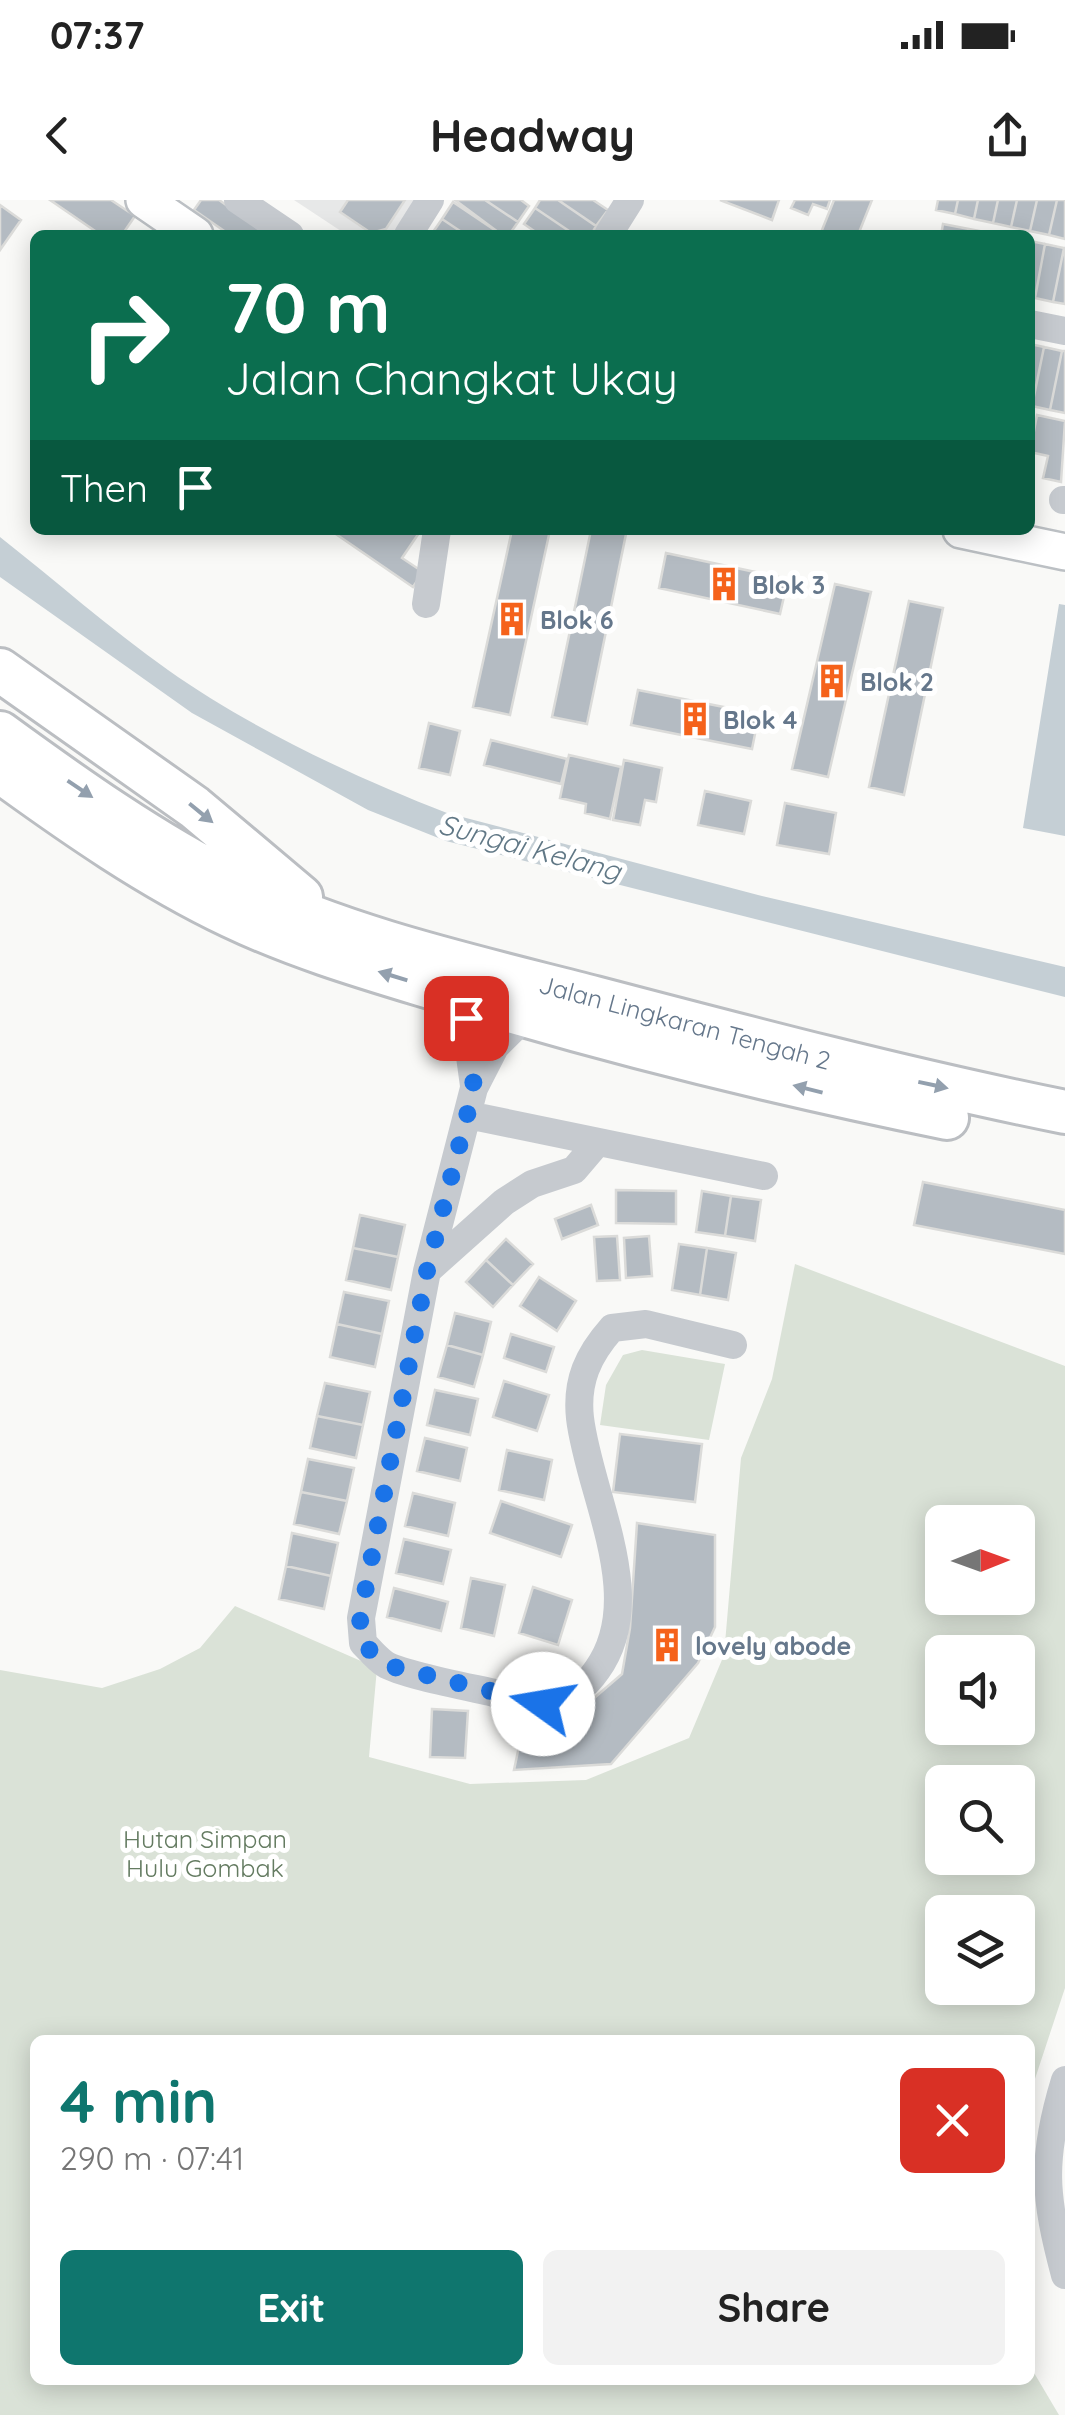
<!DOCTYPE html>
<meta charset="utf-8">
<style>
body{margin:0;font-family:Quicksand,sans-serif;background:#f2f2f2;color:#222;height:100vh;display:flex;flex-direction:column;font-size:38px;white-space:nowrap}
*{box-sizing:border-box;margin:0}
p{font-size:32px;color:#767676}
.icon{flex:none;width:55px;height:55px;fill:none;stroke:currentColor;stroke-width:2;stroke-linecap:round;stroke-linejoin:round}
.map{position:relative;flex:1;overflow:hidden}
.panel{position:absolute;left:30px;top:1835px;width:1005px;height:350px;display:flex;flex-direction:column;background:#fff;border-radius:15px;box-shadow:0 5px 25px #0003}
.panel>*{flex:none}
.hud{position:absolute;left:30px;top:30px;width:1005px;height:305px;border-radius:15px;box-shadow:0 5px 25px #0003;background:#0b6e4f;color:#fff;overflow:hidden}
.needle{width:65px;rotate:89deg}
.tools{position:absolute;left:925px;top:1305px;display:grid;gap:20px}
.tools a{display:grid;place-items:center;width:110px;height:110px;border-radius:15px;background:#fff;box-shadow:0 5px 25px #0003;font-size:50px}
.pin{position:absolute;display:grid;place-items:center;width:85px;height:85px;color:#fff;margin:-42px;border-radius:20px;box-shadow:0 5px 15px #0006}
.me{position:absolute;width:110px;margin:-55px;rotate:283deg;stroke-linejoin:round;filter:drop-shadow(0 0 8px #0008)}
.turn{display:flex;align-items:center;gap:35px;height:210px;padding:0 30px;font-size:45px}
.turn .icon{width:130px;height:130px;stroke-width:2.5}
.turn b{display:block;font-size:70px;line-height:85px}
.then{display:flex;align-items:center;height:95px;padding:0 30px;background:#0003;gap:20px;font-size:38px}
.round{display:grid;place-items:center;flex:none;width:105px;height:105px;border-radius:15px;background:#f2f2f2}
.headline{display:flex;align-items:center;justify-content:space-between;height:170px;padding:0 30px}
h1{font-size:60px;font-weight:700;line-height:75px;color:#0f766e}
.primary-button{display:flex;gap:20px;margin-top:auto;padding:20px 30px}
.primary-button a{flex:1;height:115px;border-radius:15px;background:#0f766e;color:#fff;font-size:40px;font-weight:700;line-height:115px;text-align:center}
.primary-button a+a{background:#f2f2f2;color:#222}
.status{display:flex;justify-content:space-between;align-items:center;height:70px;padding:0 50px;background:#fff;direction:ltr}
.status svg{height:28px;fill:currentColor}
header{display:flex;justify-content:space-between;align-items:center;height:130px;padding:0 30px;background:#fff;font-size:45px;font-weight:700}
.map>svg:first-child{display:block}
.built{fill:#e7e8e8}
.green{fill:#dae2d7;fill-rule:evenodd}
.water{fill:#c5cfd5}
.building{fill:#b4bbc2;stroke:#dbdbd9;stroke-width:2.5}
.lines{fill:none;stroke-linecap:round;stroke-linejoin:round}
.major-casing{stroke:#bcc0c4;stroke-width:40}
.highway-casing{stroke:#bbbec2;stroke-width:48}
.minor{stroke:#c6cacf;stroke-width:28}
.major{stroke:#fff;stroke-width:35}
.highway{stroke:#fff;stroke-width:42}
.oneway{fill:#93a0ae}
.route{stroke:#1a73e8;stroke-width:18;stroke-dasharray:0 32.4}
.labels{text-anchor:middle;dominant-baseline:central;stroke-width:10;stroke-linejoin:round;paint-order:stroke}
.poi-label{font-size:25px;font-weight:bold;fill:#65778b;stroke:#fff;text-anchor:start}
.street-label{font-size:25px;fill:#65778b;stroke:#fff}
.park-label{font-size:25px;fill:#647b61;stroke:#fff}
.water-label{font-size:28px;font-style:italic;fill:#617886;stroke:#fff}
</style>
<div class="status"><b>07:37</b><svg viewBox="0 0 49 12"><path d="M0 12V9h3v3zM5 12V6h3v6zM10 12V3h3v9zM15 12V0h3v12zM26 1h20v11H26zM47 4h2v5h-2z"/></svg></div>
<header><svg class="icon" aria-label="back" viewBox="0 0 24 24"><path d="M15 5l-7 7 7 7"/></svg>Headway<svg class="icon" aria-label="share" viewBox="0 0 24 24"><path d="M12 15V3M7 8l5-5 5 5M5 13v7h14v-7"/></svg></header>
<div class="map">
<svg width="1065" height="2215" viewBox="0 0 1065 2215">
<rect width="100%" height="100%" fill="#f9f9f7"/>
<path class="built" d="M 294,0 L 422,0 L 400,35 L 347,35 Z"/>
<path class="green" d="M 795,1064 L 1065,1166 L 1065,1788 L 1030,1894 L 1030,1840 L 35,1840 L 35,2180 L 1030,2180 L 1030,2166 L 1059,2215 L 0,2215 L 0,1470 L 102,1488 L 160,1469 L 200,1448 L 235,1406 L 377,1468 L 369,1557 L 470,1584 L 586,1580 L 689,1538 L 724,1455 L 741,1258 L 772,1179 ZM 942,1322 L 1018,1322 L 1018,1398 L 942,1398 ZM 942,1452 L 1018,1452 L 1018,1528 L 942,1528 ZM 942,1582 L 1018,1582 L 1018,1658 L 942,1658 ZM 942,1712 L 1018,1712 L 1018,1788 L 942,1788 Z
M 642,1150 L 725,1164 L 709,1240 L 600,1225 L 606,1185 L 623,1155 Z"/>
<path class="water" d="M 0,337 C 56,381 110,429 168,470 C 250,528 354,577 447,613 L 758,695 L 1065,767 L 1065,797 L 446,641 L 368,610 L 192,513 L 0,377 Z
M 1059,404 L 1065,405 L 1065,636 L 1023,628 Z"/>
<path class="building" d="M 50,0 L 111,0 L 135,16 L 122,35 L 101,35 Z
M 201,0 L 219,0 L 269,35 L 230,35 L 194,10 Z
M 348,0 L 405,0 L 386,29 L 371,33 L 340,12 Z
M 455,0 L 485,0 L 518,22 L 509,35 L 502,35 Z
M 485,0 L 521,0 L 529,6 L 518,22 Z
M 540,0 L 558,0 L 596,26 L 591,35 L 575,35 L 535,8 Z
M 558,0 L 593,0 L 608,10 L 596,26 Z
M 720,0 L 779,0 L 772,20 Z
M 795,0 L 830,0 L 827,9 L 813,4 L 808,15 L 791,8 Z
M 834,0 L 872,0 L 858,35 L 820,35 Z
M 938,0 L 958,0 L 955,14 L 936,10 Z
M 958,0 L 978,0 L 974,19 L 955,14 Z
M 978,0 L 998,0 L 993,23 L 974,19 Z
M 998,0 L 1017,0 L 1011,27 L 993,23 Z
M 1017,0 L 1037,0 L 1030,31 L 1011,27 Z
M 1037,0 L 1057,0 L 1049,35 L 1030,31 Z
M 1057,0 L 1065,0 L 1065,39 L 1049,35 Z
M 453,2 L 502,35 L 466,35 L 442,19 Z
M 0,5 L 21,20 L 0,50 Z
M 535,8 L 575,35 L 540,35 L 524,24 Z
M 442,19 L 466,35 L 431,35 Z
M 943,24 L 990,33 L 990,35 L 941,35 Z
M 1030,41 L 1045,44 L 1035,98 L 1030,97 Z
M 1045,44 L 1064,48 L 1053,102 L 1035,98 Z
M 1064,48 L 1065,48 L 1065,104 L 1053,102 Z
M 1030,144 L 1044,147 L 1032,206 L 1030,206 Z
M 1044,147 L 1062,151 L 1050,210 L 1032,206 Z
M 1062,151 L 1065,151 L 1065,213 L 1050,210 Z
M 1037,215 L 1065,221 L 1061,282 L 1043,278 L 1048,256 L 1030,252 Z
M 330,330 L 421,330 L 402,358 L 423,372 L 413,387 Z
M 512,330 L 550,330 L 510,515 L 473,507 Z
M 591,330 L 626,334 L 587,524 L 552,517 Z
M 666,353 L 788,379 L 780,414 L 659,388 Z
M 835,384 L 871,392 L 828,577 L 792,569 Z
M 909,401 L 943,408 L 904,595 L 869,587 Z
M 638,490 L 759,514 L 752,549 L 631,525 Z
M 429,523 L 460,531 L 450,575 L 419,568 Z
M 491,540 L 567,559 L 561,584 L 484,565 Z
M 569,555 L 621,567 L 610,619 L 585,613 L 586,604 L 560,598 Z
M 624,560 L 662,568 L 656,602 L 645,600 L 640,625 L 613,620 Z
M 705,591 L 751,601 L 744,634 L 698,625 Z
M 785,603 L 836,613 L 829,654 L 777,645 Z
M 923,982 L 1065,1010 L 1065,1054 L 914,1025 Z
M 616,990 L 676,991 L 676,1024 L 616,1023 Z
M 702,991 L 731,996 L 725,1036 L 696,1032 Z
M 731,996 L 761,1000 L 755,1041 L 725,1036 Z
M 591,1005 L 598,1025 L 562,1039 L 555,1019 Z
M 360,1015 L 405,1025 L 398,1057 L 353,1048 Z
M 617,1036 L 620,1080 L 597,1081 L 594,1037 Z
M 649,1036 L 652,1076 L 626,1078 L 624,1038 Z
M 506,1039 L 533,1064 L 513,1085 L 486,1060 Z
M 679,1044 L 707,1048 L 700,1095 L 672,1090 Z
M 353,1048 L 398,1057 L 391,1090 L 346,1080 Z
M 707,1048 L 736,1053 L 728,1100 L 700,1095 Z
M 486,1060 L 513,1085 L 493,1107 L 466,1082 Z
M 539,1077 L 576,1101 L 557,1131 L 520,1106 Z
M 344,1092 L 389,1101 L 382,1134 L 337,1124 Z
M 455,1113 L 491,1122 L 483,1155 L 447,1145 Z
M 337,1124 L 382,1134 L 375,1167 L 330,1157 Z
M 511,1134 L 554,1147 L 546,1172 L 504,1158 Z
M 447,1145 L 483,1155 L 474,1187 L 438,1177 Z
M 504,1181 L 549,1195 L 537,1231 L 493,1217 Z
M 325,1183 L 370,1192 L 363,1225 L 317,1216 Z
M 435,1190 L 478,1199 L 470,1235 L 427,1225 Z
M 317,1216 L 363,1225 L 356,1258 L 310,1248 Z
M 620,1234 L 702,1244 L 695,1302 L 613,1292 Z
M 425,1238 L 467,1248 L 460,1281 L 417,1271 Z
M 507,1250 L 552,1260 L 544,1300 L 499,1290 Z
M 308,1259 L 354,1268 L 347,1301 L 301,1292 Z
M 301,1292 L 347,1301 L 339,1334 L 294,1324 Z
M 413,1293 L 455,1303 L 448,1336 L 405,1326 Z
M 501,1301 L 572,1325 L 561,1357 L 490,1333 Z
M 637,1323 L 715,1335 L 715,1427 L 698,1463 L 611,1564 L 514,1570 L 525,1518 L 579,1511 L 622,1474 L 630,1428 Z
M 292,1333 L 338,1343 L 331,1376 L 286,1366 Z
M 404,1339 L 451,1350 L 443,1384 L 396,1373 Z
M 286,1366 L 331,1376 L 324,1409 L 279,1399 Z
M 471,1378 L 505,1385 L 494,1436 L 461,1428 Z
M 533,1387 L 572,1400 L 558,1445 L 519,1433 Z
M 394,1388 L 448,1402 L 441,1431 L 387,1417 Z
M 432,1509 L 468,1511 L 465,1558 L 430,1557 Z"/>
<g class="lines">
<g class="major-casing">
<path id="major" d="M 144,0 L 195,35
M 961,330 L 1065,352"/>
</g>
<g class="highway-casing">
<path id="highway" d="M 0,470 L 194,607 L 301,697
M 0,533 C 74,587 153,643 235,684 C 347,739 475,767 595,798 C 751,839 907,880 1065,912
M 0,571 C 73,624 149,677 231,716 C 302,750 378,771 453,794 C 616,844 781,884 947,918"/>
</g>
<path class="minor" d="M 238,0 L 290,35
M 408,35 L 430,0
M 608,35 L 630,0
M 1030,124 L 1065,131
M 1063,300 L 1065,300
M 426,404 L 437,330
M 462,797 L 474,886
M 526,816 L 495,847 L 474,888 L 427,1071 L 361,1418 L 363,1443 C 369,1449 377,1459 385,1464 C 402,1475 479,1489 503,1495 C 544,1505 571,1507 597,1470 C 649,1398 589,1295 580,1218 C 576,1181 588,1155 612,1128 L 646,1124 L 733,1145
M 468,915 L 764,976
M 428,1070 L 504,1002 L 532,984 L 574,970 L 597,943
M 1065,1880 C 1041,1958 1044,1997 1065,2075"/>
<use href="#major" class="major"/>
<use href="#highway" class="highway"/>
</g>
<defs><path id="oneway-solid" d="M-6-.8H1V-3.2L6.5 0L1 3.2V.8H-6Z" transform="scale(2.5)"/></defs>
<g class="oneway">
<use href="#oneway-solid" transform="translate(80 589) rotate(34)"/>
<use href="#oneway-solid" transform="translate(201 613) rotate(39)"/>
<use href="#oneway-solid" transform="translate(393 776) rotate(-163)"/>
<use href="#oneway-solid" transform="translate(933 885) rotate(12)"/>
<use href="#oneway-solid" transform="translate(808 889) rotate(-166)"/>
</g>
<g class="lines">
<path class="route" d="M 466,818 L 474,888 L 427,1071 L 360,1418 L 362,1443 L 386,1465 L 543,1504"/>
</g>
<defs>
<g id="building-bare" transform="scale(2.7)"><path d="M-4-6H4V6H1V3H-1V6H-4ZM-2.5-4.3h1.7v1.8h-1.7ZM.8-4.3h1.7v1.8H.8ZM-2.5-1h1.7V.8h-1.7ZM.8-1h1.7V.8H.8Z" fill="#f5621b" stroke="#fff" stroke-width="2.5" paint-order="stroke"/></g>
</defs>
<g fill-rule="evenodd">
<use href="#building-bare" x="724" y="384"/>
<use href="#building-bare" x="512" y="419"/>
<use href="#building-bare" x="832" y="481"/>
<use href="#building-bare" x="695" y="519"/>
<use href="#building-bare" x="667" y="1445"/>
</g>
<g class="labels">
<g class="poi-label">
<text x="752" y="384">Blok 3</text>
<text x="540" y="419">Blok 6</text>
<text x="860" y="481">Blok 2</text>
<text x="723" y="519">Blok 4</text>
<text x="695" y="1445">lovely abode</text>
</g>
<g class="street-label">
<text transform="translate(685 822) rotate(15)">Jalan Lingkaran Tengah 2</text>
</g>
<g class="park-label">
<text x="205" y="1638">Hutan Simpan<tspan x="205" dy="29">Hulu Gombak</tspan></text>
</g>
<g class="water-label">
<text transform="translate(530 647) rotate(15)">Sungai Kelang</text>
</g>
</g>
</svg>
<div class="tools">
<a><svg class="needle" viewBox="-14 -14 28 28"><path d="M0-13l5 13h-10z" fill="#e53935"/><path d="M0 13l5-13h-10z" fill="#767676"/></svg></a>
<a><svg class="icon" aria-label="sound" viewBox="0 0 24 24"><path d="M4 9h4l5-4v14l-5-4H4zM17 9q2 3 0 6"/></svg></a>
<a><svg class="icon" aria-label="search" viewBox="0 0 24 24"><circle cx="10" cy="10" r="6"/><path d="M15 15l6 6"/></svg></a>
<a><svg class="icon" aria-label="layers" viewBox="0 0 24 24"><path d="M12 4l9 5-9 5-9-5zM3 14l9 5 9-5"/></svg></a>
</div>
<div class="pin" style="left:466px;top:818px;background:#d93025"><svg class="icon" aria-label="arrive" viewBox="0 0 24 24"><path d="M6 21V4h12l-3 4 3 4H6"/></svg></div>
<svg class="me" style="left:543px;top:1504px" viewBox="-20 -20 40 40"><circle r="19" fill="#fff"/><path d="M0-13L10 11 0 6-10 11z" fill="#1a73e8"/></svg>
<div class="hud">
<div class="turn"><svg class="icon" aria-label="right" viewBox="0 0 24 24"><path d="M7 20v-9h11M14 6l5 5-5 5"/></svg><div><b>70 m</b>Jalan Changkat Ukay</div></div>
<div class="then">Then<svg class="icon" aria-label="arrive" viewBox="0 0 24 24"><path d="M6 21V4h12l-3 4 3 4H6"/></svg></div>
</div>
<section class="panel">
<div class="headline"><div><h1>4 min</h1><p>290 m · 07:41</p></div><a class="round" style="background:#d93025;color:#fff"><svg class="icon" aria-label="close" viewBox="0 0 24 24"><path d="M6 6l12 12M18 6L6 18"/></svg></a></div>
<div class="primary-button"><a>Exit</a><a>Share</a></div>
</section>
</div>
